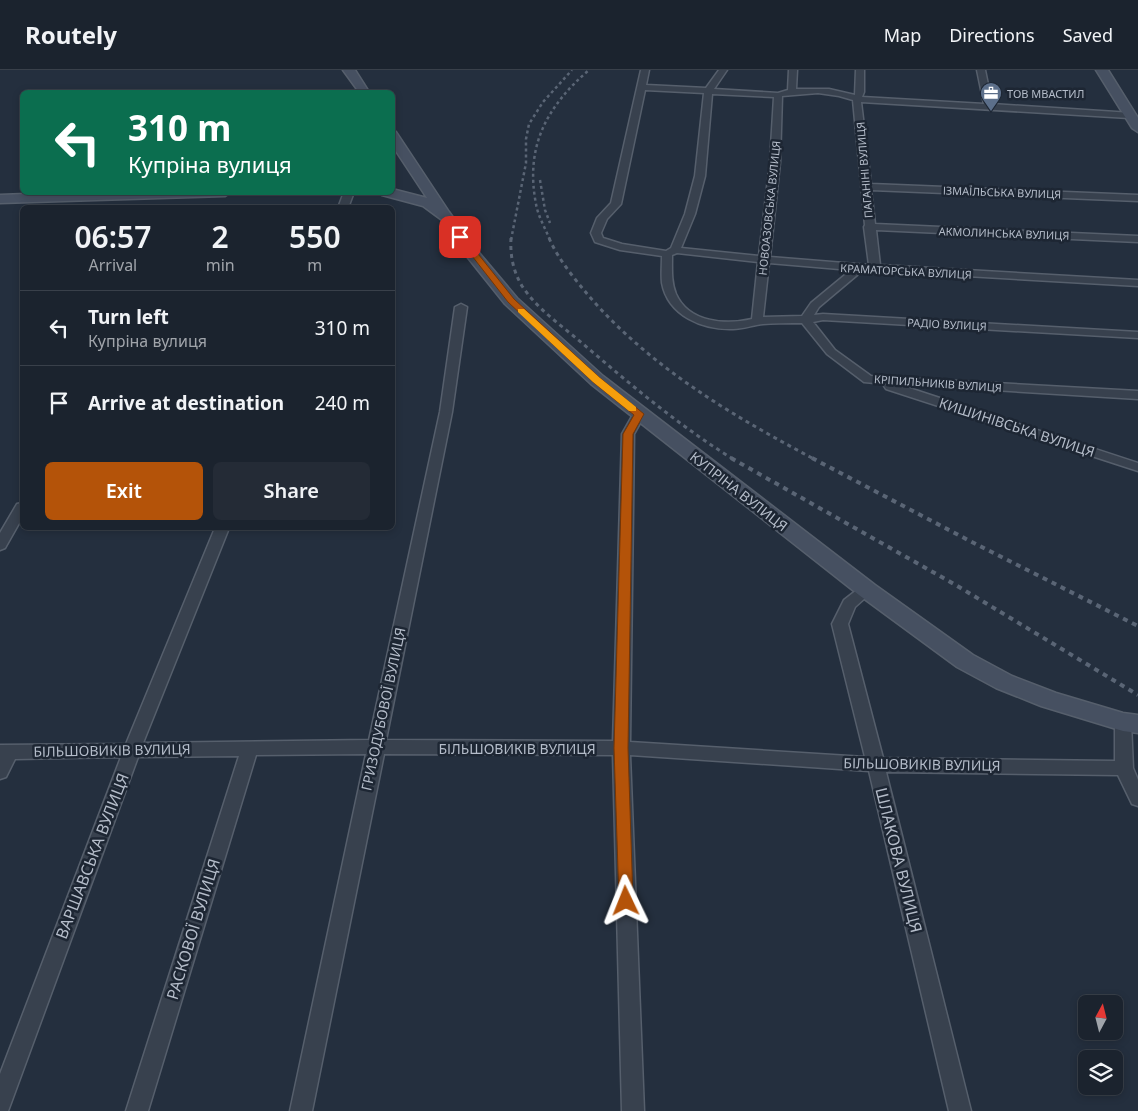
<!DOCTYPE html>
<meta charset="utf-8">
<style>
body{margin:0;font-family:"Noto Sans",sans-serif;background:#242b36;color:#f1f3f6;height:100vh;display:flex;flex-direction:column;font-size:19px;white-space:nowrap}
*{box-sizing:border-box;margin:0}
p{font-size:16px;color:#a0a4aa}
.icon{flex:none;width:28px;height:28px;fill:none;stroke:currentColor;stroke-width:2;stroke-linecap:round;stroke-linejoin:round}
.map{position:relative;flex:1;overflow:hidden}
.sheet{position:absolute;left:20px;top:135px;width:375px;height:325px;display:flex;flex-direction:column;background:#1b232e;border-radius:8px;box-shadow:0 2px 8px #0003,0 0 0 1px #39404a}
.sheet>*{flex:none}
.guide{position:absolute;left:20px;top:20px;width:375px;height:105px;border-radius:8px;box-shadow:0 2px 8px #0003,0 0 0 1px #39404a;background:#0b6e4f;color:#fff;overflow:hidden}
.needle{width:32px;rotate:7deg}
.controls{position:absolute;left:1078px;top:925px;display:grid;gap:10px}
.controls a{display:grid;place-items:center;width:45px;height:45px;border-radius:8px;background:#1b232e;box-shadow:0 2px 8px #0003,0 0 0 1px #39404a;font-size:25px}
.pin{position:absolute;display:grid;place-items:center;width:42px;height:42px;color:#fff;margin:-21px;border-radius:10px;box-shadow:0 2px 8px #0006}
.me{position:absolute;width:55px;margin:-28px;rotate:358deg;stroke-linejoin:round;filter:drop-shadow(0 0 4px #0008)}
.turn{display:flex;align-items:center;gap:18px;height:105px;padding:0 25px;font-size:22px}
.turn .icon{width:65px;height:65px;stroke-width:2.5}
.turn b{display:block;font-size:35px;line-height:42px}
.eta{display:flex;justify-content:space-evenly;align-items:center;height:85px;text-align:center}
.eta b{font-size:30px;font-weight:600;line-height:35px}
.action{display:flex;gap:10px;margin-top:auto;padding:10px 25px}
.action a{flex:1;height:58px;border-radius:8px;background:#b45309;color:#fff;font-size:20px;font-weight:600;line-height:58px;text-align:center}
.action a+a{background:#242b36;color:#f1f3f6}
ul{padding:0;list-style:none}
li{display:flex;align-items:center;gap:15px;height:75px;padding:0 25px;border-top:1px solid #39404a}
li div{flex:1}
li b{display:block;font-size:19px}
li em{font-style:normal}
header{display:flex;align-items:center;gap:30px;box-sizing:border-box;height:70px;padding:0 25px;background:#1b232e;border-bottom:1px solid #39404a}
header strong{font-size:24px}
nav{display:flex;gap:28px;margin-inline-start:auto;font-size:18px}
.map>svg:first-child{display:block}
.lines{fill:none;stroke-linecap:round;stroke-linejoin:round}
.street-casing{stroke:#565f6c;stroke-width:3}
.secondary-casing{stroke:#565f6c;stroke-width:3}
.street{fill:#38414e;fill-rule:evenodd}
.secondary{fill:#465061;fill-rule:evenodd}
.rail-far2{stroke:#5a6575;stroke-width:2.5;stroke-dasharray:3 3;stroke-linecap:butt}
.rail-far1{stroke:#5a6575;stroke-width:3;stroke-dasharray:4 4;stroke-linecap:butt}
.rail{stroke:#5a6575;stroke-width:4;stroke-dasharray:5 5;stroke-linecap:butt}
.route{fill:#b45309;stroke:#753606}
.slow{fill:#f59e0b}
.labels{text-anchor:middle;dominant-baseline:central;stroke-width:5;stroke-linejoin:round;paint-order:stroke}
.far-poi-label{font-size:11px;fill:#b4bcc9;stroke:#1d2633;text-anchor:start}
.far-street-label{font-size:11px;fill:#b4bcc9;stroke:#1d2633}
.street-label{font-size:14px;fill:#b4bcc9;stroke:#1d2633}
.near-street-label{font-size:16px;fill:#b4bcc9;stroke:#1d2633}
</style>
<header>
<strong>Routely</strong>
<nav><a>Map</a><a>Directions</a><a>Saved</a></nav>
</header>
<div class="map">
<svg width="1138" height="1041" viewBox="0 0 1138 1041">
<rect width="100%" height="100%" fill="#242f3e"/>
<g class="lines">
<g class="street-casing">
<path id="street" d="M 641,0 L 649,0 L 646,15 L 706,18 L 719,0 L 727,0 L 714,19 L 778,23 L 788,20 L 789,0 L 797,0 L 796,19 L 829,19 L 855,25 L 856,0 L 864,0 L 864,22 L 862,27 L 984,34 L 977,0 L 985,0 L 992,34 L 1132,43 L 1132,47 L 1129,48 L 861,32 L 871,114 L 1138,125 L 1138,131 L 871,120 L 875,154 L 1138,166 L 1138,172 L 876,160 L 880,195 L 1138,210 L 1138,216 L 863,200 L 819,237 L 814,245 L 823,244 L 1138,262 L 1138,268 L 823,250 L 813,252 L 835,280 L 871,306 L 1138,321 L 1138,329 L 897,314 L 1138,393 L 1138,401 L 886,319 L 884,316 L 886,314 L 864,312 L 827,284 L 802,253 C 789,253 776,253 763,254 C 753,255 743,259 733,259 C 703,260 668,246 662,213 C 661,204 662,195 662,186 L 620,180 L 595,172 L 591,163 L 597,148 L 611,133 ZM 645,20 L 704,23 L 695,106 L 685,144 L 671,178 L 666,181 L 622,174 L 603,168 L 601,163 L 607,149 L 621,134 ZM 818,23 L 839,26 L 853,30 L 865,155 L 864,157 L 869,195 L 770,187 L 780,92 L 782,26 ZM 712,24 L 774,27 L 770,92 L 759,186 L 681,178 L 695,144 L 705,106 ZM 677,183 L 758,192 L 752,249 C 726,255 689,253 676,224 C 671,212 672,199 672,185 ZM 769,193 L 851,200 L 811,233 L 802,246 L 763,247 Z
M 344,122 L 354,122 L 348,138 L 338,138 Z
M 461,234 L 467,237 L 452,342 L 386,670 L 613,671 L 622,364 L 635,341 L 639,340 L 645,344 L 634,364 L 630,672 L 865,687 L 832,554 L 844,530 L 862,516 L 872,516 L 874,520 L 855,537 L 848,554 L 883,688 L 1115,691 L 1115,652 L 1117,647 L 1123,646 L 1129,647 L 1131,652 L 1133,698 L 1138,710 L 1138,736 L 1132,734 L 1118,705 L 886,702 L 971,1041 L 949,1041 L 869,701 L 630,685 L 644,1041 L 622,1041 L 613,685 L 384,684 L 312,1041 L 290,1041 L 366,684 L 256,685 L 148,1041 L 126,1041 L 239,686 L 138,687 L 11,1033 L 8,1041 L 0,1041 L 0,1004 L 121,687 L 15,689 L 6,707 L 0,709 L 0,675 L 126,674 L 215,458 L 229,458 L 143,673 L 369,670 L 440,342 L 455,237 Z
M 22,433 L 22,448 L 5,478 L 0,480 L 0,463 L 17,434 Z"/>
</g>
<g class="secondary-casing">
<path id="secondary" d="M 343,0 L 355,0 L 369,22 L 359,22 Z
M 1096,0 L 1108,0 L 1138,48 L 1138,62 L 1132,58 Z
M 392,61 L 396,62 L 449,142 L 475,178 L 517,228 L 603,306 L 875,515 L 973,585 L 1012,606 L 1056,623 L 1123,643 L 1138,645 L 1138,663 L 1123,661 L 1041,636 L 996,618 L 957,597 L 859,525 L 591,314 L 505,234 L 465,184 L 442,150 L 423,136 L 382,125 L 381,122 L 392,122 L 392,119 L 427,128 L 392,75 Z
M 78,122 L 231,122 L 225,126 L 0,133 L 0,125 Z"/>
</g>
<use href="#street" class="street"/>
<use href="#secondary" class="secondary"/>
<path class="rail-far2" d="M 540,110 L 545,140 L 550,153
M 511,170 L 526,93 L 526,69 L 529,54 L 543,32 L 572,0
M 550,170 C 545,158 538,146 536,134 C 525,77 546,37 589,0"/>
<path class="rail-far1" d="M 511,168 C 510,185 513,201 522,216 C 537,239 562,256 582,273 C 631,315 678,355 733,389
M 549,168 C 558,189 574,208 588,225 C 650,297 731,345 814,389"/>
<path class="rail" d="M 731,388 L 954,514 L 1138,625
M 812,388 L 968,470 L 1138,556"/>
</g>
<path class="route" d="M 458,165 L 463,165 L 514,229 L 600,308 L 644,344 L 633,364 L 628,678 L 633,831 L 631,835 L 626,837 L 621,835 L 619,831 L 614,678 L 623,364 L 634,345 L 593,312 L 508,232 L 458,168 Z"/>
<path class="slow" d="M 518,239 L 524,239 L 600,308 L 636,337 L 636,341 L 629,341 L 593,312 L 518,242 Z"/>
<defs>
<g id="office-pin" transform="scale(1.125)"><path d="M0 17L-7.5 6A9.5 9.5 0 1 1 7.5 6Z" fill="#5c6f8a" stroke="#1d2633"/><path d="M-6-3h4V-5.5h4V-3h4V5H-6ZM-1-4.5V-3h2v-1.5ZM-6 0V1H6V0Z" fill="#fff"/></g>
</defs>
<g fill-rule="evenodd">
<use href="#office-pin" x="991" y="23"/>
</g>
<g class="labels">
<g class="far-poi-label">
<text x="1007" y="23">ТОВ МВАСТИЛ</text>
</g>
<g class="far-street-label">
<text transform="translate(864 100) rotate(-95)">ПАГАНІНІ ВУЛИЦЯ</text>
<text transform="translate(1002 122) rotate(2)">ІЗМАЇЛЬСЬКА ВУЛИЦЯ</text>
<text transform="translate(769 138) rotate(-84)">НОВОАЗОВСЬКА ВУЛИЦЯ</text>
<text transform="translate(1004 163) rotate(2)">АКМОЛИНСЬКА ВУЛИЦЯ</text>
<text transform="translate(906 201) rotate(3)">КРАМАТОРСЬКА ВУЛИЦЯ</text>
<text transform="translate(947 254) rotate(3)">РАДІО ВУЛИЦЯ</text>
<text transform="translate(938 313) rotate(4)">КРІПИЛЬНИКІВ ВУЛИЦЯ</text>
</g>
<g class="street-label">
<text transform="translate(1017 357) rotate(18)">КИШИНІВСЬКА ВУЛИЦЯ</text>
<text transform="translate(739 421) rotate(38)">КУПРІНА ВУЛИЦЯ</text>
<text transform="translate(383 639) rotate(-78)">ГРИЗОДУБОВОЇ ВУЛИЦЯ</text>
<text x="517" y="678">БІЛЬШОВИКІВ ВУЛИЦЯ</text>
<text transform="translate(112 680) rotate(-1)">БІЛЬШОВИКІВ ВУЛИЦЯ</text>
<text transform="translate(922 694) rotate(1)">БІЛЬШОВИКІВ ВУЛИЦЯ</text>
</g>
<g class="near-street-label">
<text transform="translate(92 786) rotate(-69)">ВАРШАВСЬКА ВУЛИЦЯ</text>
<text transform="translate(899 790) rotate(76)">ШЛАКОВА ВУЛИЦЯ</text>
<text transform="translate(193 859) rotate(-73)">РАСКОВОЇ ВУЛИЦЯ</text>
</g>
</g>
</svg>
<div class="controls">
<a><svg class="needle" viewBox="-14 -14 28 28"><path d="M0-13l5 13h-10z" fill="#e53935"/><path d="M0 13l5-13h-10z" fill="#a0a4aa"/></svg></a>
<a><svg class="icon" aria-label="layers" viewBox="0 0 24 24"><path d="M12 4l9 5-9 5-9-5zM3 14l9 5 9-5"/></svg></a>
</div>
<div class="pin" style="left:460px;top:167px;background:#d93025"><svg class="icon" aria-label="arrive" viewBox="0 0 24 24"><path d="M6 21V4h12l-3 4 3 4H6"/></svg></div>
<svg class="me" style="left:626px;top:831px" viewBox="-20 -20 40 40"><path d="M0-17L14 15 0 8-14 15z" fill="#b45309" stroke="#fff" stroke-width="4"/></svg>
<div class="guide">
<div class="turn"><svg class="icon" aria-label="left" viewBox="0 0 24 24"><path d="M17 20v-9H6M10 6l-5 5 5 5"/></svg><div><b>310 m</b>Купріна вулиця</div></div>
</div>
<section class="sheet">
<div class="eta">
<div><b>06:57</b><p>Arrival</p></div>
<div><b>2</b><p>min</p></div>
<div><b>550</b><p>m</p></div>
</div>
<ul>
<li><svg class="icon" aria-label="left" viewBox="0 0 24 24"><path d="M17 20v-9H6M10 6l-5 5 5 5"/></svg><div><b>Turn left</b><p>Купріна вулиця</p></div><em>310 m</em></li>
<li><svg class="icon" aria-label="arrive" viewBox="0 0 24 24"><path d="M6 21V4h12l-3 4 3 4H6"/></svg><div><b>Arrive at destination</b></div><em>240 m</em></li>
</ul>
<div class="action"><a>Exit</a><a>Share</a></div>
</section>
</div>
